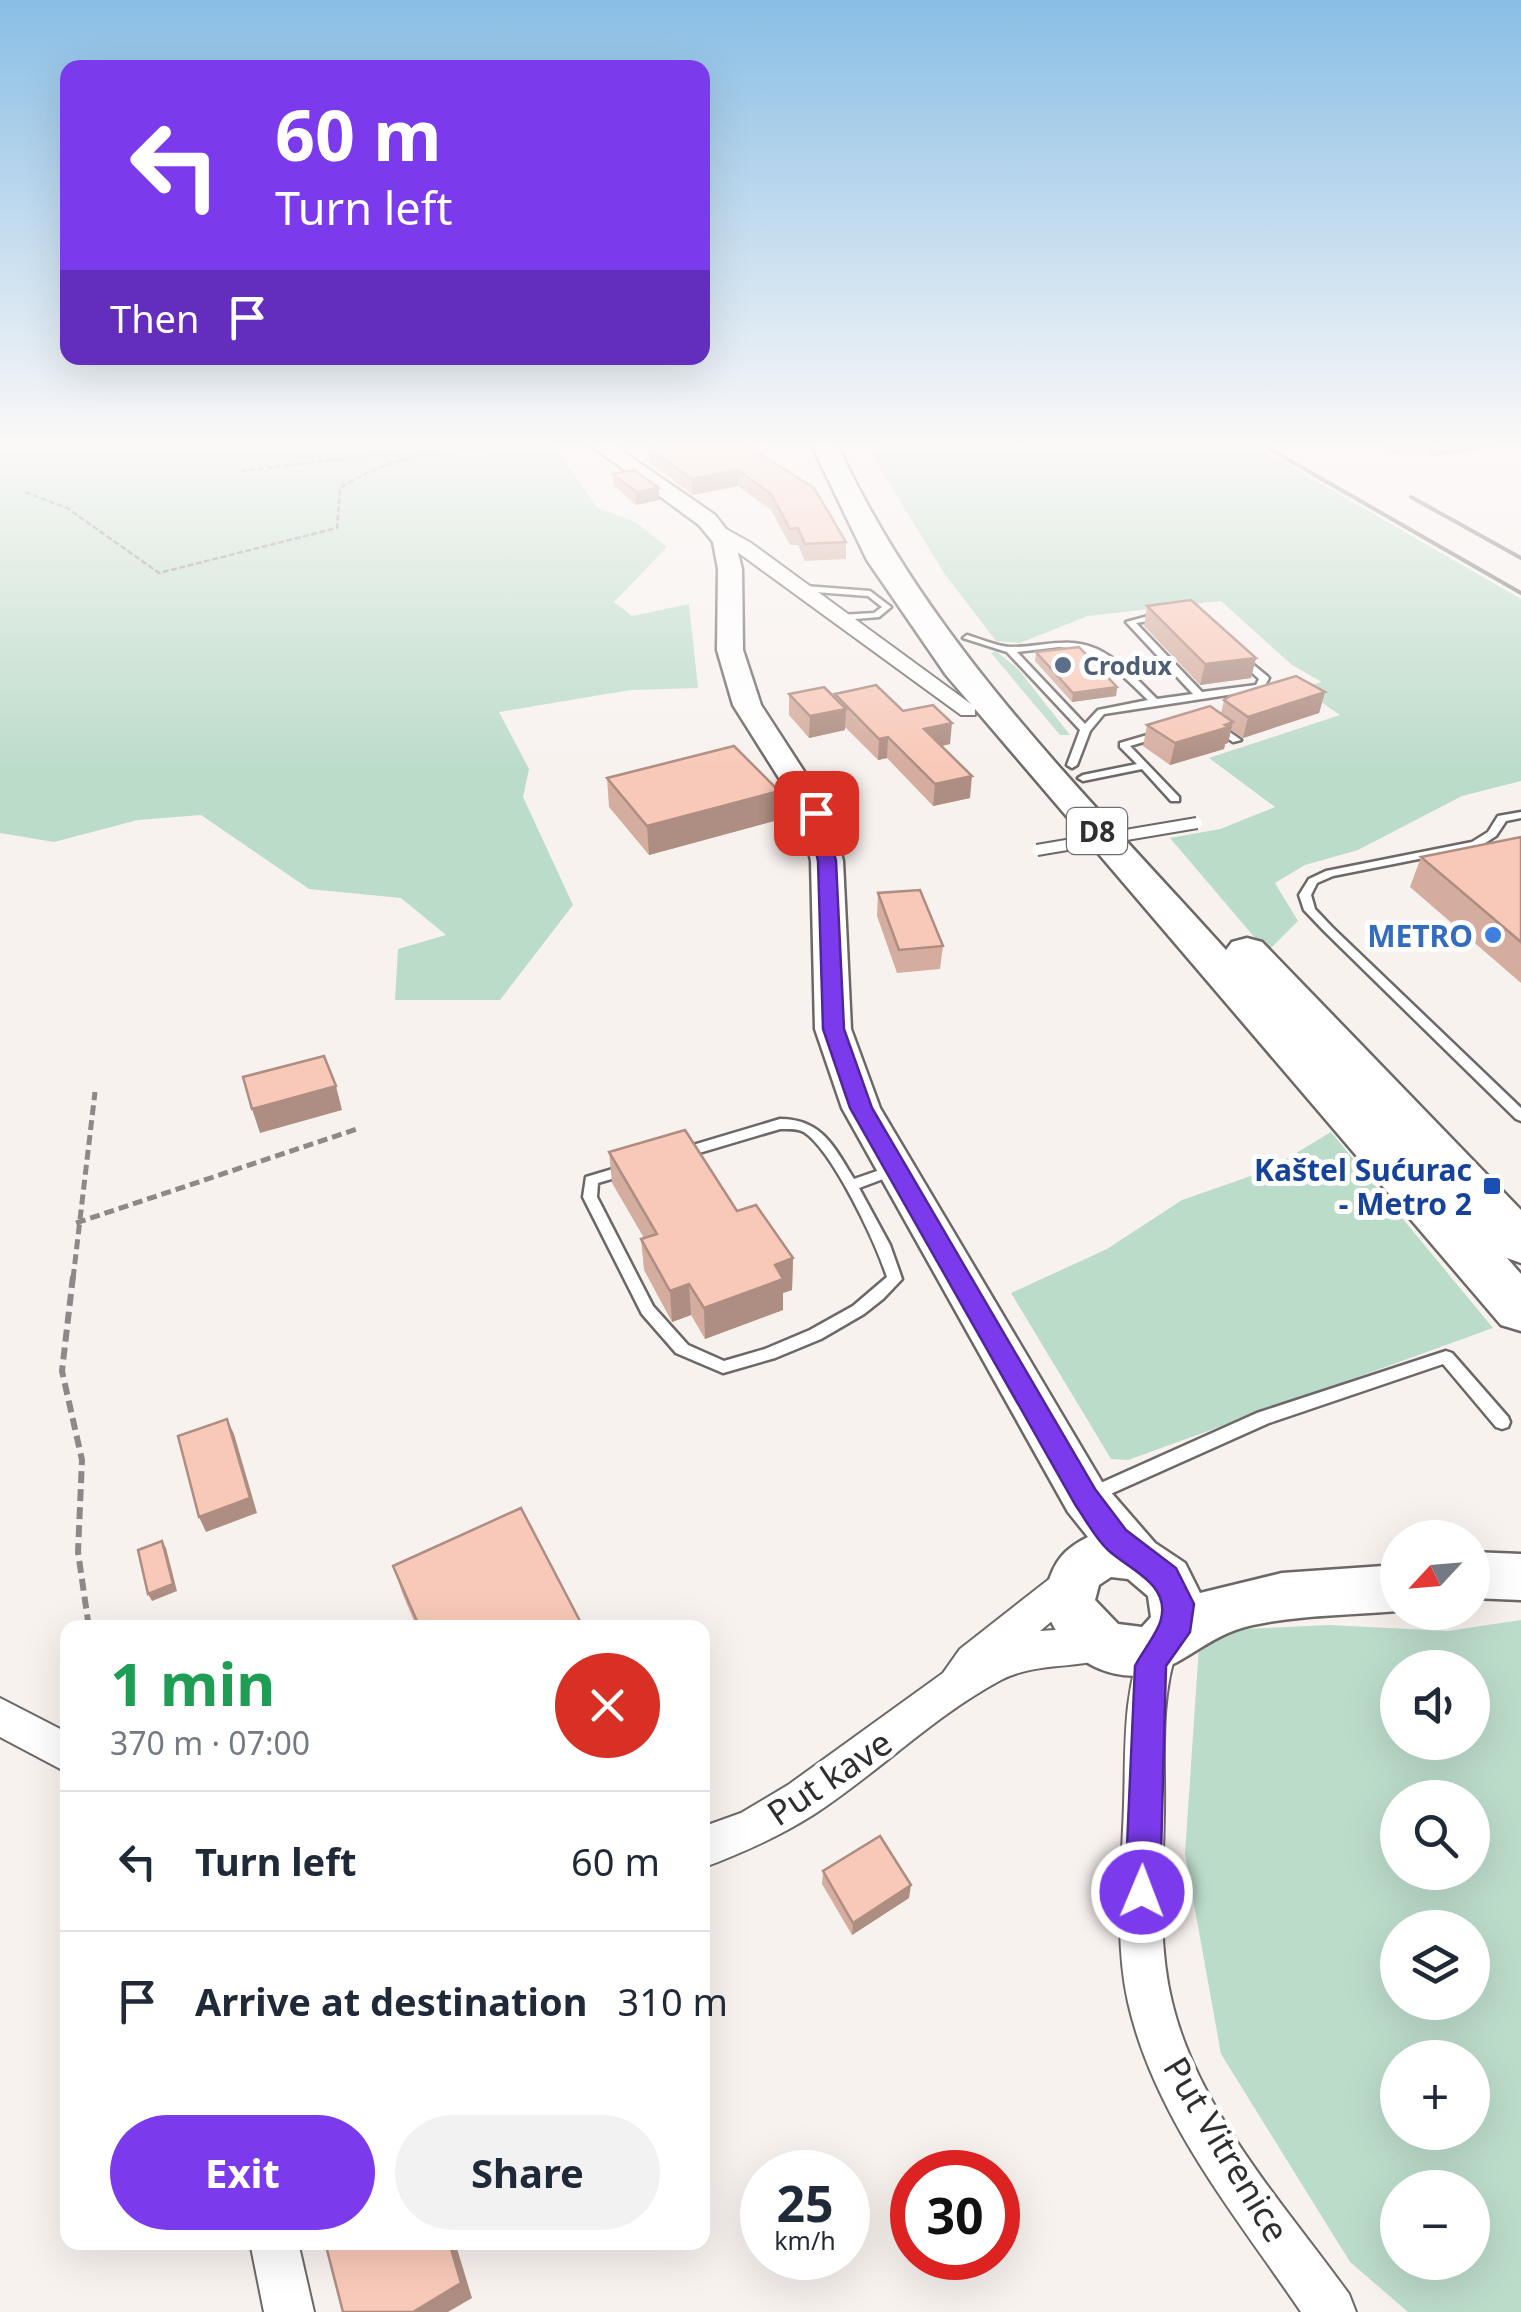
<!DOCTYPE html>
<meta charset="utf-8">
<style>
body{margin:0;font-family:"Noto Sans",sans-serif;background:#f2f2f3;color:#1f2937;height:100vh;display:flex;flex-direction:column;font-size:38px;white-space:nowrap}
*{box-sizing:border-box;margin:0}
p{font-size:32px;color:#747a83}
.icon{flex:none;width:55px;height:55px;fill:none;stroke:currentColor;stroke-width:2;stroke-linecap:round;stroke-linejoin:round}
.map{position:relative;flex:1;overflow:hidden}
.panel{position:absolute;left:60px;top:1620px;width:650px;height:630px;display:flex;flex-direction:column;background:#fff;border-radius:20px;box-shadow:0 10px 40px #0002}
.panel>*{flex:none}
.top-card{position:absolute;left:60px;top:60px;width:650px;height:305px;border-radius:20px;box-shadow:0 10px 40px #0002;background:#7c3aed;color:#fff;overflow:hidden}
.needle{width:65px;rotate:244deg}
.buttons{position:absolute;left:1380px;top:1520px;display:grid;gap:20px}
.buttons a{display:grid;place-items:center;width:110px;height:110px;border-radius:50%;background:#fff;box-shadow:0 10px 40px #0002;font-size:50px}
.speed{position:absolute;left:740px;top:2150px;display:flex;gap:20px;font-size:50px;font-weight:700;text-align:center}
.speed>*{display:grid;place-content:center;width:130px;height:130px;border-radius:50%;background:#fff;box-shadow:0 10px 40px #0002;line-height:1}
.speed small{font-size:25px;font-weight:400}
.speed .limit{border:15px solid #d22;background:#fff;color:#111}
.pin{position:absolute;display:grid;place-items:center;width:85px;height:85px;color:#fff;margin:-42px;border-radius:20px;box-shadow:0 5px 15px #0006}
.me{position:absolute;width:110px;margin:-55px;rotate:1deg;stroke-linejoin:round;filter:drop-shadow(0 0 8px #0008)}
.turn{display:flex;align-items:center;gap:35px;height:210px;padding:0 50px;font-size:45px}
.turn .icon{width:130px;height:130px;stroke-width:2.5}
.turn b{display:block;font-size:70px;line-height:85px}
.then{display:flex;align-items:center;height:95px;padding:0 50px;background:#0003;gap:20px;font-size:38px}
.round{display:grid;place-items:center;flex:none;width:105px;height:105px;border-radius:52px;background:#f2f2f3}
.summary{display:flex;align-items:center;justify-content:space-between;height:170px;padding:0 50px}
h1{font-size:60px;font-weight:700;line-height:75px;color:#1e9e55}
.action{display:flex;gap:20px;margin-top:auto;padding:20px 50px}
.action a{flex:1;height:115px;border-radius:60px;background:#7c3aed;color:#fff;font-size:40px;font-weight:700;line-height:115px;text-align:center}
.action a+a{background:#f2f2f3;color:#1f2937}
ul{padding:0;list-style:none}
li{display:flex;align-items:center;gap:30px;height:140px;padding:0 50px;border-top:2px solid #e0e1e3}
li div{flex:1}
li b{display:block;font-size:38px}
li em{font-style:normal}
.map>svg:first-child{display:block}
.green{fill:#bcdcca;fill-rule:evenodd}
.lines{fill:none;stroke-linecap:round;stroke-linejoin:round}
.lane-casing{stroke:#6d6866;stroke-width:5}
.street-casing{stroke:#6d6866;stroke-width:4}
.secondary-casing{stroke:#6d6866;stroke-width:5}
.highway-casing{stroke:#6d6866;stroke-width:5}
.path-far2{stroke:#8e8988;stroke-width:2.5;stroke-dasharray:6 2.5;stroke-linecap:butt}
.path-far1{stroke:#8e8988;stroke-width:5;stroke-dasharray:10 5;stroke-linecap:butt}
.path{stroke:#8e8988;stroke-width:6;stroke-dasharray:12 6;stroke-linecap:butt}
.lane{fill:#fff;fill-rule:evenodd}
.street{fill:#fff;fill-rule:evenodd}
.secondary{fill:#fff;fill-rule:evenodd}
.highway{fill:#fff;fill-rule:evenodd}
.rail{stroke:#74706f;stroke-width:4}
.lane-bridge-casing{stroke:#6d6866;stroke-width:14;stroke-linecap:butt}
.lane-bridge{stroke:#fff;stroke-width:10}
.wall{fill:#d5ad9f}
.shaded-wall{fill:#ae8d82}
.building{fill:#f8c9b9;stroke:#ae8d82;stroke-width:2.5}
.route{fill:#7c3aed;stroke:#51269a;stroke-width:2.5}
.service-dot{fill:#5c6f8a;stroke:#fff;stroke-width:4}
.shop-dot{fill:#3f7fe0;stroke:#fff;stroke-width:4}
.transit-dot{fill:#1a4fb4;stroke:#fff;stroke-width:4}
.labels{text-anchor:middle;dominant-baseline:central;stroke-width:10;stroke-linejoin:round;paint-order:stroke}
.far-service-label{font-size:25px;font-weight:bold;fill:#4e5e75;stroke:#fff;text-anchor:start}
.shield{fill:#fff;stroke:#6f6d6d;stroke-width:2.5}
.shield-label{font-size:28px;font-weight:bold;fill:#312e2e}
.shop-label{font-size:30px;font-weight:bold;fill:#366cbe;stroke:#fff;text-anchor:end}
.transit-label{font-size:30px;font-weight:bold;fill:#164399;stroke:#fff;text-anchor:end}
.near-street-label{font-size:35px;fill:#312e2e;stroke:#fff}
</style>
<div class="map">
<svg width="1521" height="2312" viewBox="0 0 1521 2312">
<rect width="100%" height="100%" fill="#f8f2ef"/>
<path class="green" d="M 0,444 L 554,444 L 597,508 L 634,521 L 667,547 L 614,602 L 632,616 L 689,604 L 698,688 L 630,690 L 499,712 L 529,769 L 523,797 L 573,905 L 500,1000 L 395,1000 L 398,949 L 446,935 L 401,898 L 309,889 L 201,815 L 138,820 L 54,842 L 0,833 Z
M 886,444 L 1252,444 L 1521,599 L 1521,781 L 1462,796 L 1358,850 L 1305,865 L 1275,883 L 1298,921 L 1267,952 L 1170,838 L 1220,829 L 1275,807 L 1209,758 L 1340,715 L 1301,688 L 1322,682 L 1292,665 L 1221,601 L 1088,616 L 1020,643 L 996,641 L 944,573 L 872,455 Z
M 996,651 L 1018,669 L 1070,735 L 1060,735 L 991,653 Z
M 1331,1132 L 1493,1328 L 1128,1460 L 1111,1459 L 1011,1293 L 1107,1249 L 1182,1200 L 1268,1170 Z
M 1521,1620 L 1521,2312 L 1408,2312 L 1350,2262 L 1221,2054 L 1185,1854 L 1200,1631 L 1329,1625 L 1448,1631 ZM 1398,1668 L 1472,1668 L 1472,1742 L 1398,1742 ZM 1398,1798 L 1472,1798 L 1472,1872 L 1398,1872 ZM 1398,1928 L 1472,1928 L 1472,2002 L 1398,2002 ZM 1398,2058 L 1472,2058 L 1472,2132 L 1398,2132 ZM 1398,2188 L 1472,2188 L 1472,2262 L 1398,2262 Z"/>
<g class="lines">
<g class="lane-casing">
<path id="lane" d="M 805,586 L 870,591 L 891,607 L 879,617 L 843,620 L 839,617 L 840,615 L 874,613 L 882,607 L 868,596 L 802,591 L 801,589 Z
M 1152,615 L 1155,616 L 1155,620 L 1136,623 L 1202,692 L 1256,685 L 1259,679 L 1236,658 L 1236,654 L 1239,653 L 1267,676 L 1269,678 L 1263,689 L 1260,690 L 1104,714 L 1090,731 L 1077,765 L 1072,768 L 1067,765 L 1080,730 L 1007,652 L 963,638 L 967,635 C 981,639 998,647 1012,647 C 1042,647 1067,636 1097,649 C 1120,660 1139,681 1157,699 L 1193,694 L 1126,622 ZM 1059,647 C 1100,650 1120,673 1148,700 L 1098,710 L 1085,724 L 1017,652 Z
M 1211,723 L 1217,723 L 1241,740 L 1233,742 L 1211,727 Z
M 1161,731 L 1166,734 L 1164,736 L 1130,746 L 1179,797 L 1179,801 L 1171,801 L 1142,769 L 1083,781 L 1078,778 L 1083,775 L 1137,764 L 1120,747 L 1120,743 Z
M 1521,812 L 1521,818 L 1506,821 L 1496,836 L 1479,847 L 1333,876 L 1317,883 L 1311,895 L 1315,909 L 1332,927 L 1521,1108 L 1521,1121 L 1516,1119 L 1324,931 L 1304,910 L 1299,895 L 1309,879 L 1326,871 L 1472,842 L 1488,832 L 1498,816 Z
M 780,1119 C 822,1119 834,1147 854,1179 L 897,1164 L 902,1166 L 904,1169 L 902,1172 L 859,1188 L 890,1245 L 902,1279 L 883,1299 L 864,1314 L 821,1339 L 775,1358 L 723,1373 L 676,1353 L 642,1314 L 583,1197 L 586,1177 ZM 780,1129 C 788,1129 797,1128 804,1132 C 833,1151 876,1243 887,1277 L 853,1306 L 810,1330 L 765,1349 L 724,1361 L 688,1345 L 653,1306 L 597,1197 L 598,1183 Z
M 1446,1351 L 1452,1353 L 1508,1417 L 1510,1422 L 1508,1427 L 1502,1429 L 1496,1427 L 1443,1364 L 1269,1423 L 1097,1500 L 1091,1502 L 1085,1500 L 1083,1495 L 1085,1490 L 1257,1413 Z"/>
</g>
<g class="street-casing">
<path id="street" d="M 714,529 L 726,529 L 751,543 L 975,707 L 975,715 L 961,715 L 714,535 Z
M 1070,1568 L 1083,1573 L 1088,1584 L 1083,1595 L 1040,1631 L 1100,1627 L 1113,1632 L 1118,1644 L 1113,1656 C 1077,1670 1038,1661 1001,1680 C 932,1717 878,1773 813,1815 C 778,1837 742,1853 702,1868 L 702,1827 L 741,1813 L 788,1785 L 943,1673 L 960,1649 L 1057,1573 Z
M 1160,1629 L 1173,1634 L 1178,1646 C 1159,1700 1165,1756 1164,1812 C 1163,1875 1157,1941 1172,2002 C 1198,2111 1285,2205 1349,2294 L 1356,2312 L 1301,2312 C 1236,2216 1154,2118 1128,2002 C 1114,1938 1122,1870 1124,1805 C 1126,1746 1122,1689 1147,1634 Z
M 0,1698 L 68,1733 L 68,1773 L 0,1737 Z
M 250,2242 L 298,2242 L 314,2312 L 264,2312 Z"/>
</g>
<g class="secondary-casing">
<path id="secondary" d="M 589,444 L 612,444 L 715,515 L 735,541 L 742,569 L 743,650 L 761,705 L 831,813 L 843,861 L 851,1029 L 880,1108 L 1102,1482 L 1155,1543 L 1185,1563 L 1200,1593 L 1282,1573 L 1398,1565 L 1398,1611 C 1350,1615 1300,1615 1253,1625 C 1193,1637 1165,1695 1100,1669 C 1086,1663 1073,1655 1064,1642 C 1052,1626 1041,1606 1047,1587 C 1054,1561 1064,1549 1088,1537 L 1068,1512 L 842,1108 L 815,1029 L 811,861 L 801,813 L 733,705 L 717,650 L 718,569 L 713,542 L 699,525 ZM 1111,1577 L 1128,1579 L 1148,1596 L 1151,1617 L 1142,1627 L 1118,1624 L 1095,1600 L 1099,1585 Z
M 1472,1552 L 1521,1554 L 1521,1600 L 1472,1598 Z"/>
</g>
<g class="highway-casing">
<path id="highway" d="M 811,444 L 837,444 C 927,641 1083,791 1226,950 L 1232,942 L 1247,938 L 1262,942 L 1521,1210 L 1521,1263 L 1507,1258 L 1521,1274 L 1521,1331 L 1501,1325 L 946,675 L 867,560 Z"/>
</g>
<path class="path-far2" d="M 241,471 L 421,449
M 25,492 L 67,508 L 159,573 L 337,528 L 340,488 C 407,445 475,450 551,444"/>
<path class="path-far1" d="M 76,1223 L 360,1128
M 73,1279 L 95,1092"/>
<path class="path" d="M 73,1276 L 62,1371 L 82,1460 L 78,1552 L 89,1628"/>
<use href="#lane" class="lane"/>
<use href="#street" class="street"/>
<use href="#secondary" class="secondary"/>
<use href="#highway" class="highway"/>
<path class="rail" d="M 1261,444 L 1521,593
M 1411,497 L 1521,558"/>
<g class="lane-bridge-casing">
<path id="lane-bridge" d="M 1037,850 L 1197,823"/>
</g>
<use href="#lane-bridge" class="lane-bridge"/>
</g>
<path class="wall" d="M 744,444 L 846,542 L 846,559 L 805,561 L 798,545 L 790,545 L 771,510 L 738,486 L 693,495 L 649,462 L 648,447 Z
M 1377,444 L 1519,444 L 1431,457 L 1426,452 L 1389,454 Z
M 613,474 L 659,500 L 636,505 L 614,486 Z
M 1147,606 L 1256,658 L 1251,678 L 1200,685 L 1144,626 Z
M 1036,652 L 1117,687 L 1116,696 L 1072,702 L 1035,661 Z
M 1325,692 L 1319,713 L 1243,738 L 1231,730 L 1228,743 L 1225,744 L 1224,749 L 1170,765 L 1143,746 L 1147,725 L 1221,714 L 1224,700 Z
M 789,694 L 835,697 L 835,694 L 903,711 L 950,744 L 942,746 L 970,798 L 933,806 L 887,758 L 878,760 L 845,727 L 845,730 L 809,738 L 789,715 Z
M 607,778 L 779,791 L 778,820 L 649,855 L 609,807 Z
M 1521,837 L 1521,983 L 1410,887 L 1421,857 Z
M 878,893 L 943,946 L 940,969 L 897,973 L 877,916 Z
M 609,1152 L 737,1211 L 793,1258 L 792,1290 L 783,1293 L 783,1310 L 705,1339 L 691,1315 L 672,1322 L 644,1270 L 641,1239 L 644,1238 L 612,1183 Z
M 393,1566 L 582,1628 L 417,1628 L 403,1595 Z
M 823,1871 L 909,1898 L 852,1935 L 822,1884 Z"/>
<path class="shaded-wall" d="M 1475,444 L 1519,444 L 1431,457 L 1434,450 Z
M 738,470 L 738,486 L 693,495 L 692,479 Z
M 659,488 L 659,500 L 636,505 L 636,492 Z
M 1256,658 L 1251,678 L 1200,685 L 1205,664 Z
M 1117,687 L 1116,696 L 1072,702 L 1073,693 Z
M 1325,692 L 1319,713 L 1243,738 L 1248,717 Z
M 846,709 L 845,730 L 809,738 L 810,716 Z
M 1233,722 L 1228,743 L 1225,744 L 1224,749 L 1170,765 L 1175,743 Z
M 952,723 L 950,744 L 922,750 L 924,729 Z
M 888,737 L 887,758 L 878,760 L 879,739 Z
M 972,776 L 970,798 L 933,806 L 935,784 Z
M 779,791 L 778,820 L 649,855 L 647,826 Z
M 336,1086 L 342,1110 L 260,1133 L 252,1109 Z
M 793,1258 L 792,1290 L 783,1293 L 783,1310 L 705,1339 L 704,1308 L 775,1265 Z
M 689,1284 L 691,1315 L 672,1322 L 670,1291 Z
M 227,1419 L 234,1434 L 257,1513 L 206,1532 L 199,1517 Z
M 162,1541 L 166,1548 L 177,1591 L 152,1601 L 148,1594 Z
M 911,1885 L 909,1898 L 852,1935 L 853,1923 Z
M 449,2242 L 455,2242 L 472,2298 L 448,2312 L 413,2312 Z"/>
<path class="building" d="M 660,444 L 744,444 L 814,488 L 846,542 L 805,544 L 798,528 L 790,529 L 771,494 L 738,470 L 692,479 L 648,447 Z
M 1387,444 L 1475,444 L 1434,450 L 1428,445 L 1391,447 Z
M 634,470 L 659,488 L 636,492 L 613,474 Z
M 1191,600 L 1256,658 L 1205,664 L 1147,606 Z
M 1079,647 L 1117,687 L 1073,693 L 1036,652 Z
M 1296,676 L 1325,692 L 1248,717 L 1224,700 L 1230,696 Z
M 876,685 L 903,711 L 933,705 L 952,723 L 924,729 L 972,776 L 935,784 L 888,737 L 879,739 L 835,694 Z
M 824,687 L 846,709 L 810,716 L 789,694 Z
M 1210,706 L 1233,722 L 1225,725 L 1229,727 L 1175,743 L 1147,725 Z
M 734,746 L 779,791 L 647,826 L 607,778 Z
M 1521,837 L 1521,942 L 1421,857 Z
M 920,890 L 943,946 L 899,950 L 878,893 Z
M 324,1056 L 336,1086 L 252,1109 L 243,1077 Z
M 685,1130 L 737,1211 L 756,1205 L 793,1258 L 775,1265 L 783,1279 L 704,1308 L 689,1284 L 670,1291 L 641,1239 L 657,1234 L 609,1152 Z
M 227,1419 L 250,1498 L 199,1517 L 178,1436 Z
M 521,1508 L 581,1623 L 572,1628 L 420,1628 L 393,1566 Z
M 162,1541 L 173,1584 L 148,1594 L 138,1550 Z
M 880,1836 L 911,1885 L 853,1923 L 823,1871 Z
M 325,2242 L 449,2242 L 461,2283 L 413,2312 L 343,2312 Z"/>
<linearGradient id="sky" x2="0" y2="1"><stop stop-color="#89bee5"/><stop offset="0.58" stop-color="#fcf9f8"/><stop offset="1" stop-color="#fcf9f8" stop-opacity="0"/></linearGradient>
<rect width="1521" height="768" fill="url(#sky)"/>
<path class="route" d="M 816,808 L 824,813 L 836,861 L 844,1029 L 872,1108 L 1095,1489 L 1126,1530 L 1176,1568 L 1194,1604 L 1190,1632 L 1166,1666 L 1160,1892 L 1155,1904 L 1142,1909 L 1130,1904 L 1125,1892 L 1135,1666 C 1142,1652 1159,1631 1161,1619 C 1170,1584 1130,1570 1108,1550 C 1095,1538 1086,1520 1076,1506 L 850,1108 L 823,1029 L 818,861 L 807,813 Z"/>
<circle class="service-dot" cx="1063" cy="665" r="10"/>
<circle class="shop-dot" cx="1493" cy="935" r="10"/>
<rect class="transit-dot" x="1482" y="1176" width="20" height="20" rx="5"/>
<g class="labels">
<g class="far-service-label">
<text x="1083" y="665">Crodux</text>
</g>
<rect class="shield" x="1067" y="808" width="60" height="46" rx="8"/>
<g class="shield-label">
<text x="1097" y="831">D8</text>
</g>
<g class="shop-label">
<text x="1473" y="935">METRO</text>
</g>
<g class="transit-label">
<text x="1472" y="1169">Kaštel Sućurac<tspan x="1472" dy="34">- Metro 2</tspan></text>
</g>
<g class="near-street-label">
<text transform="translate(829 1777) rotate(-34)">Put kave</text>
<text transform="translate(1227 2149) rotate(59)">Put Vitrenice</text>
</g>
</g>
</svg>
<div class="buttons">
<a><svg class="needle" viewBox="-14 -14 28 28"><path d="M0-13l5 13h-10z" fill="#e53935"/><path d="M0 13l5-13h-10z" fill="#747a83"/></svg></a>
<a><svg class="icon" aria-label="sound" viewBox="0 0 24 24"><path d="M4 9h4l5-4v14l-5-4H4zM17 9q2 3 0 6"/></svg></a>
<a><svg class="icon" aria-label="search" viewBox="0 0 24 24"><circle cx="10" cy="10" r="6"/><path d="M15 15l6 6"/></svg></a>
<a><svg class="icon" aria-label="layers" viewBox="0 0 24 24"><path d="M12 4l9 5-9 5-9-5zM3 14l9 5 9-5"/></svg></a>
<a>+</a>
<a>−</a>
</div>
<div class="speed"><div>25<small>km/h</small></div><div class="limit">30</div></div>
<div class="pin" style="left:816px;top:813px;background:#d93025"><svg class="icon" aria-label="arrive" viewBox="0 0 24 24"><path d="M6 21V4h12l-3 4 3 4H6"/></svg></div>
<svg class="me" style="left:1142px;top:1892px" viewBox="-20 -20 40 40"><circle r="17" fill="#7c3aed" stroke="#fff" stroke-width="3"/><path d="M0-11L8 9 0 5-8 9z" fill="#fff"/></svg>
<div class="top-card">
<div class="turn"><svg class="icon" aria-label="left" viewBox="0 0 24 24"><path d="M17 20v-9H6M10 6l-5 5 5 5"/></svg><div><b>60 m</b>Turn left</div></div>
<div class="then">Then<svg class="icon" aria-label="arrive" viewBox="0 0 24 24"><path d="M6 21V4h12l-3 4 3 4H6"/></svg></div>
</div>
<section class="panel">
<div class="summary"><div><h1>1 min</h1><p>370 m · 07:00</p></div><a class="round" style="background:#d93025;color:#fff"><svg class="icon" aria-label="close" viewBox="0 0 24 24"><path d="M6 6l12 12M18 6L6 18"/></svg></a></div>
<ul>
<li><svg class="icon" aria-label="left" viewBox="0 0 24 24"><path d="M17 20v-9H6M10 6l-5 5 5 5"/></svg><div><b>Turn left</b></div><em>60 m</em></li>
<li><svg class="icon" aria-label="arrive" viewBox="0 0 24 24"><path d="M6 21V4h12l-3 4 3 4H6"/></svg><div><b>Arrive at destination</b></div><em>310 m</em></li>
</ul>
<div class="action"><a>Exit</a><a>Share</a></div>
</section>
</div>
